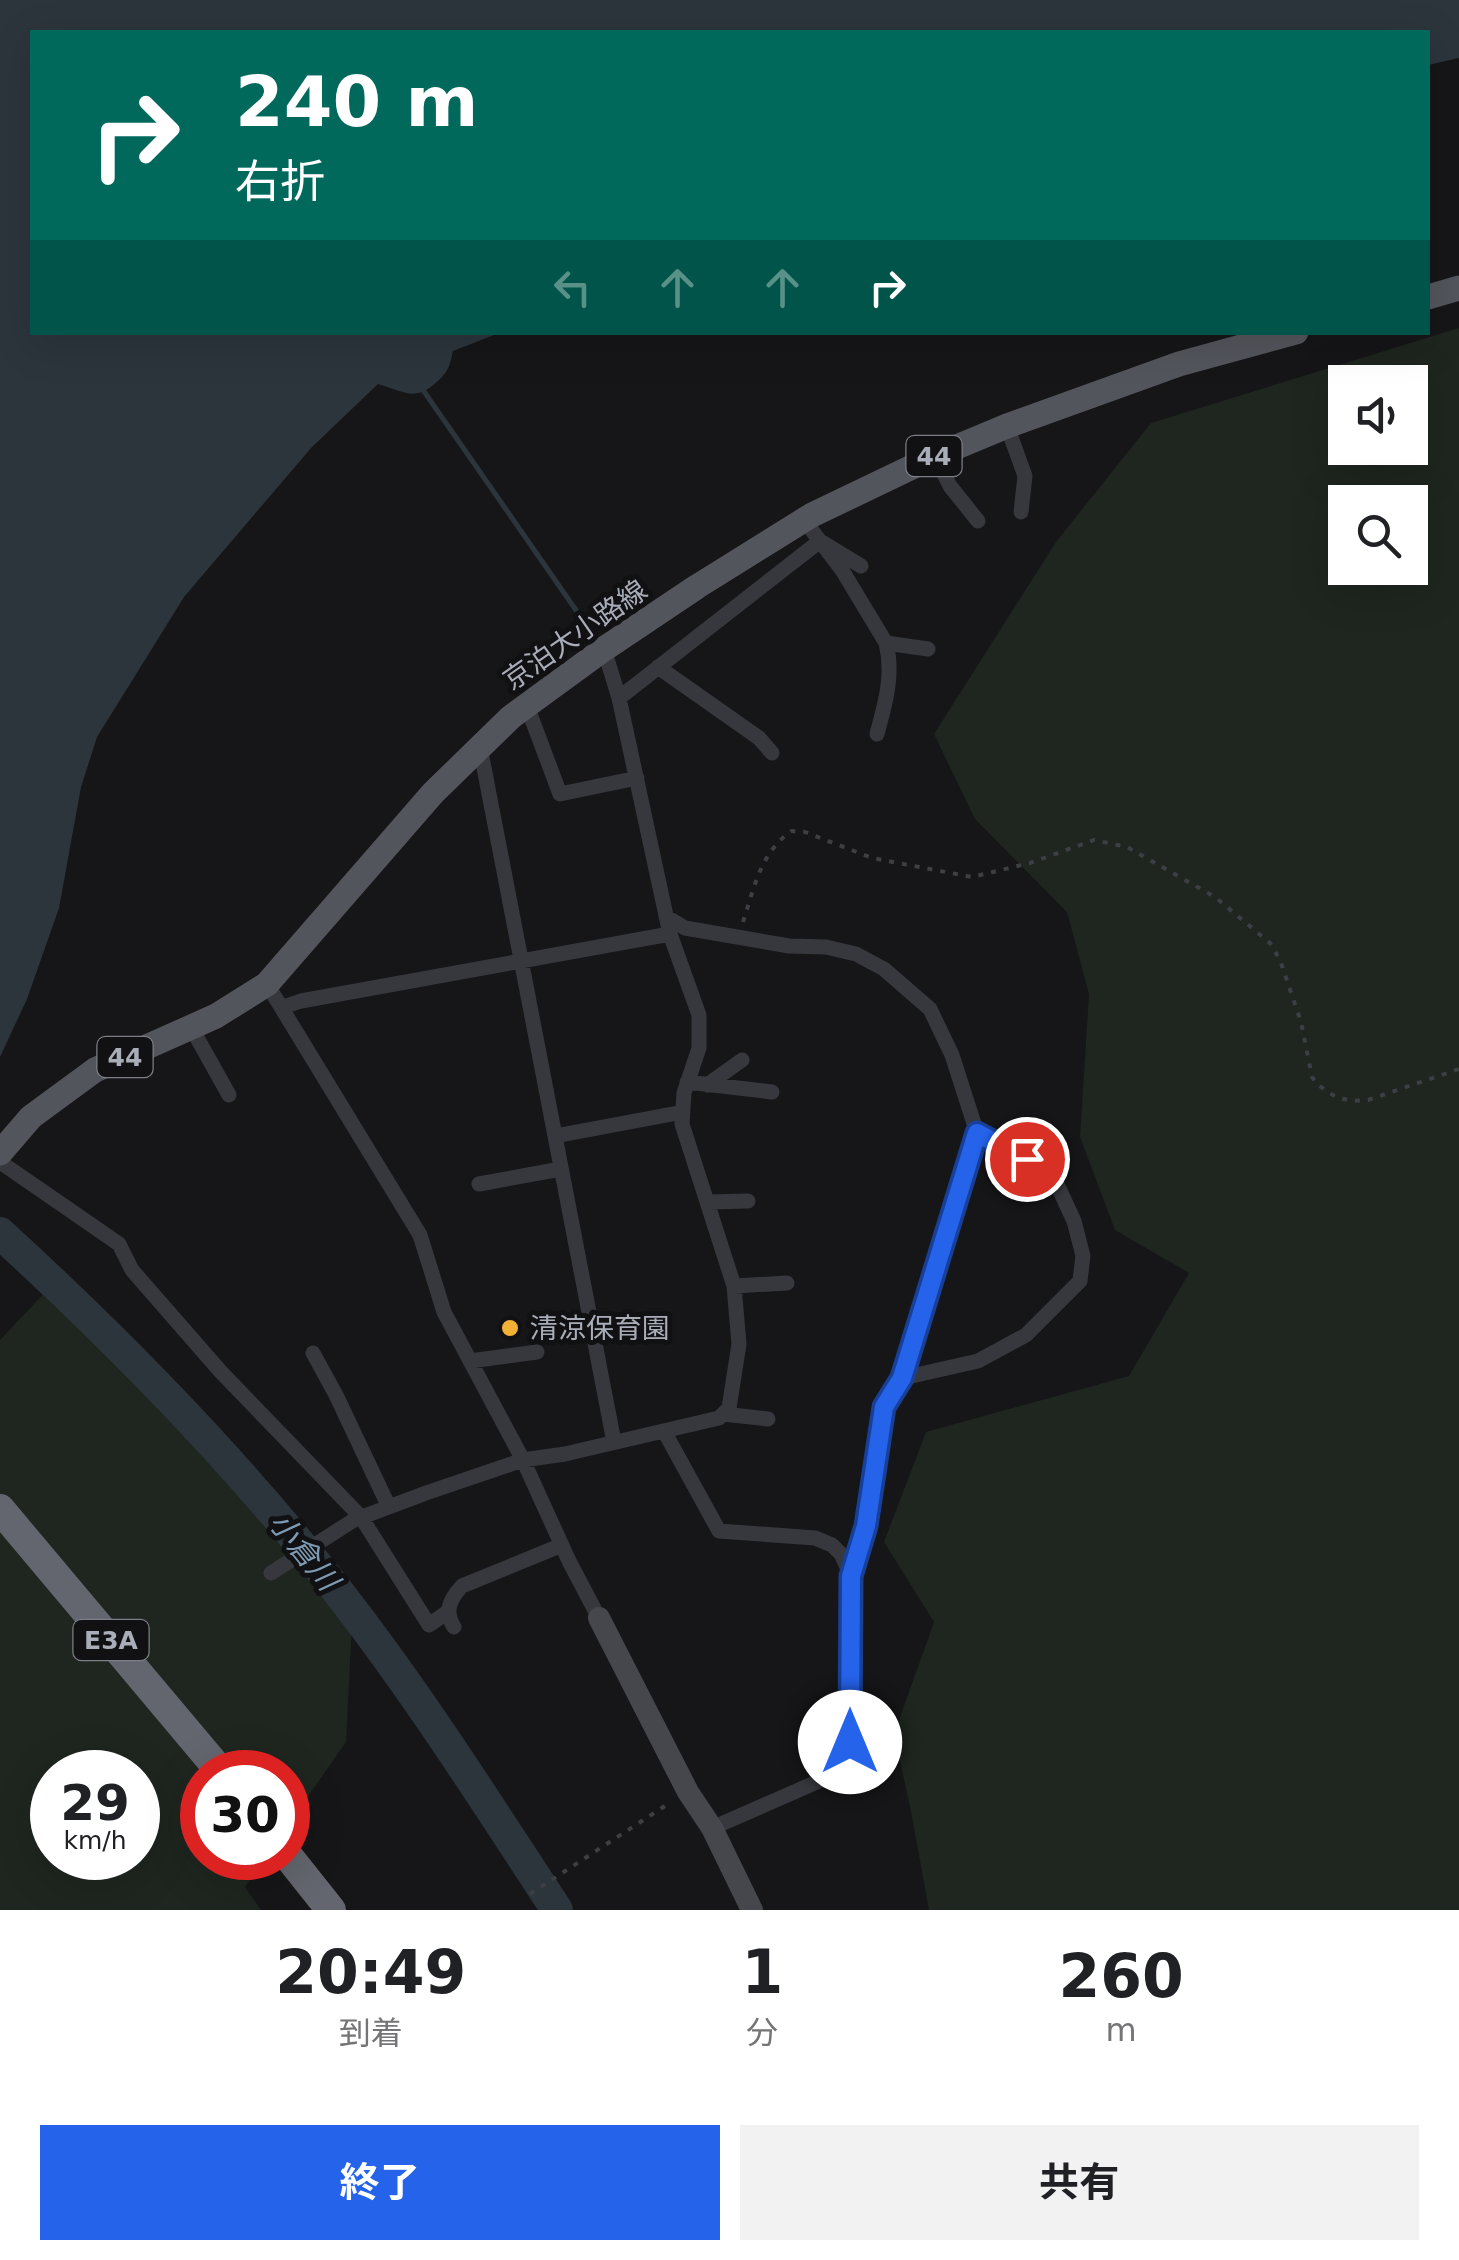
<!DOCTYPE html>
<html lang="ja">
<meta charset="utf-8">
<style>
body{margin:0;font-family:"DejaVu Sans","Noto Sans JP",sans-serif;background:#f2f2f2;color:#202124;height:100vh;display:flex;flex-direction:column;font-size:38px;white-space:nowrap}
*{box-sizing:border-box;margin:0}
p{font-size:32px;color:#757577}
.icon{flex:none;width:55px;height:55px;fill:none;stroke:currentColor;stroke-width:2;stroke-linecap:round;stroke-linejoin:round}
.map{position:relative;height:1910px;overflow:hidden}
.sheet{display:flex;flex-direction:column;background:#fff;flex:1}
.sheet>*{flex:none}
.guide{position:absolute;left:30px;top:30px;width:1400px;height:305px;border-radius:0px;box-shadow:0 10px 40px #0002;background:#00695c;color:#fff;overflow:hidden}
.buttons{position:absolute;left:1328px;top:365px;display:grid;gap:20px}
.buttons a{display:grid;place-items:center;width:100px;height:100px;border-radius:0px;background:#fff;box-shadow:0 10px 40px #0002;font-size:50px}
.speed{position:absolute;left:30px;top:1750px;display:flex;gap:20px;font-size:50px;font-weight:700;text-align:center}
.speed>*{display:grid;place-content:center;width:130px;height:130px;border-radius:50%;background:#fff;box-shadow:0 10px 40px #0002;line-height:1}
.speed small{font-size:25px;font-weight:400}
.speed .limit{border:15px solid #d22;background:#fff;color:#111}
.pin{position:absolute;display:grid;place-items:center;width:85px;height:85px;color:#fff;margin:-42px;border:5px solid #fff;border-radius:50%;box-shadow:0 2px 10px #0007}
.me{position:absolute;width:110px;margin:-55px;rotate:0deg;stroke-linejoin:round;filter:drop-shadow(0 0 8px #0008)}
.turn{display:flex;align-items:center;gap:35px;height:210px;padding:0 40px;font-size:45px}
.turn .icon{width:130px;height:130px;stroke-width:2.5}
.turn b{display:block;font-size:70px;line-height:85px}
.lanes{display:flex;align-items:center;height:95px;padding:0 40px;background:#0003;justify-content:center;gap:50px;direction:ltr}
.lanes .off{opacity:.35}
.eta{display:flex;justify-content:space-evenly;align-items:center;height:170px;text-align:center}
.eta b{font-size:60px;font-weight:700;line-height:70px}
.cta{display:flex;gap:20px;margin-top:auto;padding:20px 40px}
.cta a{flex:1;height:115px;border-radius:0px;background:#2563eb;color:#fff;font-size:40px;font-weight:700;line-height:115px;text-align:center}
.cta a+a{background:#f2f2f2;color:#202124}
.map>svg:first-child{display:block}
.green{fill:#1e261f;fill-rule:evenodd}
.water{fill:#2c353c}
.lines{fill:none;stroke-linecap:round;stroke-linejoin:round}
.stream{stroke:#2c353c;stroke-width:5}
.river{stroke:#2c353c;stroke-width:32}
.path{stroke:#3d3f44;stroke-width:4;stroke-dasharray:5 8;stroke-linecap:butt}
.street{stroke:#37383d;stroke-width:15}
.secondary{stroke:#45474d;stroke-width:22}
.primary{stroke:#53555c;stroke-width:25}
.highway{stroke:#63666e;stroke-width:30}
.route-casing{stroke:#184099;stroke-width:25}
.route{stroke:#2563eb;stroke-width:18}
.poi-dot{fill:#f2b134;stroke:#111113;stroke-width:4}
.labels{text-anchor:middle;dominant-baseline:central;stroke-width:10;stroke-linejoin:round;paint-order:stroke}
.shield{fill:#111113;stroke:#7b7e86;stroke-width:2.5}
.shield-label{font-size:25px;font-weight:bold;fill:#a8adb8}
.street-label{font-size:28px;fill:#a8adb8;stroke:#111113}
.poi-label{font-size:28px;fill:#a8adb8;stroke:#111113;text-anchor:start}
.water-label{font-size:30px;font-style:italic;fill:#7f9bb3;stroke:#111113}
</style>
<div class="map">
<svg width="1459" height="1910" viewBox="0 0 1459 1910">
<rect width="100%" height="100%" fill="#161618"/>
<path class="green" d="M 1459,328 L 1459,1910 L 929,1910 L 911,1811 L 894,1734 L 934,1622 L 884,1542 L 926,1432 L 1129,1376 L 1189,1273 L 1115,1230 L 1080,1137 L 1089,994 L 1067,912 L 975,819 L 934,734 L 1056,542 L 1151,423 ZM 1345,382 L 1410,382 L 1410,448 L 1345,448 ZM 1345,502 L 1410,502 L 1410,568 L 1345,568 Z
M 52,1285 L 353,1603 L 346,1742 L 288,1825 L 288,1772 L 202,1772 L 202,1858 L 265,1858 L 245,1887 L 261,1910 L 0,1910 L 0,1340 ZM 52,1772 L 138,1772 L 138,1858 L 52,1858 Z"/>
<path class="water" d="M 0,0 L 1459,0 L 1459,58 L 1428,65 L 1428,32 L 32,32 L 32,332 L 499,333 L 453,351 C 450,365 449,370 439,380 C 415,403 406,392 378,384 L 311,448 L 184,597 L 97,737 L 81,787 L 59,908 L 27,999 L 0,1057 Z"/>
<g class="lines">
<path class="stream" d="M 423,390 L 578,613"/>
<path class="river" d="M 0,1233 C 129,1351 251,1476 356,1615 C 428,1710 492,1811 557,1910"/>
<path class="path" d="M 743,922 C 754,888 761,851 792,831 L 805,832 L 872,858 L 972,877 L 1030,863 L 1094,840 L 1127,847 L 1215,897 L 1270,943 L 1280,960 L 1301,1022 L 1312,1077 L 1318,1085 L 1336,1097 L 1352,1101 L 1368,1100 L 1459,1069
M 530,1894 L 671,1802"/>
<path class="street" d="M 1007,426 L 1025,476 L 1021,512
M 935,456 L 950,486 L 978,521
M 804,520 L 842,570 L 886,643 L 928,649
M 658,667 L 759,738 L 772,753
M 619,698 L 820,541 L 861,566
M 527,706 L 560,794 L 637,778
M 877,734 C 885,704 894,675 886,643
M 480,747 L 614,1442
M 668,918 L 685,928 L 789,946 L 826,947 L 856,954 L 884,969 L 930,1009 L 952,1055 L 977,1133 L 903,1378 L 884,1407 L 866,1526 L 851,1576 L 849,1742 L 847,1763 L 833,1775 L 712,1828
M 267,984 L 420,1235 L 444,1312 L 523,1460 L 569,1561 L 599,1618
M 283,1007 L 301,1001 L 670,934
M 191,1027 L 229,1095
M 687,1082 L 772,1092
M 707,1085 L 742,1060
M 555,1136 L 683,1112
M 0,1162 L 119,1244 L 132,1270 L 221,1372 L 361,1517 L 429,1625 L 449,1611
M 479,1184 L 561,1169
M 708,1202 L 748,1201
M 734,1286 L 787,1283
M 313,1353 L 336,1395 L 389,1507
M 470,1361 L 537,1352
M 903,1378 L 978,1361 L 1026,1335 L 1080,1281 L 1083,1256 L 1074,1221 L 1055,1180 L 1027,1159 L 977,1133
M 723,1414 L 768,1419
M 664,1431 L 719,1531 L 815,1538 L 832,1545 L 841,1554 L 851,1576
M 271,1573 L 354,1520 L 426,1493 L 523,1460 L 565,1454 L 719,1418 L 729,1408 L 739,1344 L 734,1286 L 682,1124 L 684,1093 L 699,1048 L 699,1015 L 670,934 L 619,698 L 604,649
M 454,1627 C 444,1611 450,1599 462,1586 L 562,1545"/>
<path class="secondary" d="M 599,1618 L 688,1792 L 712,1828 L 752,1910"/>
<path class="primary" d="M 1428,297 L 1459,288
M 0,1153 L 31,1117 L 95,1070 L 216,1016 L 267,984 L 433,793 L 511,717 L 604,649 L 698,586 L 812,515 L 935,456 L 1007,426 L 1179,364 L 1296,332"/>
<path class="highway" d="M 0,1509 L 221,1772
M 288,1856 L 331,1910"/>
</g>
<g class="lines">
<g class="route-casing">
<path id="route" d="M 850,1742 L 851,1576 L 866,1526 L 884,1407 L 902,1378 L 977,1133 L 1027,1159"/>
</g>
<use href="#route" class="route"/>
</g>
<circle class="poi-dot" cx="510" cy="1328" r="10"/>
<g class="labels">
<g class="shield">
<rect x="906.5" y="436" width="55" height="40" rx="8"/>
<rect x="97.5" y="1037" width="55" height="40" rx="8"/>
<rect x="73.5" y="1620" width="75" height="40" rx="8"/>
</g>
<g class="shield-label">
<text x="934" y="456">44</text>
<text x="125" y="1057">44</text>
<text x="111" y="1640">E3A</text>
</g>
<g class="street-label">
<text transform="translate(575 635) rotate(-35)">京泊大小路線</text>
</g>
<g class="poi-label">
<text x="530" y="1328">清涼保育園</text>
</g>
<g class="water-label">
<text transform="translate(304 1551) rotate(51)">小倉川</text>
</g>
</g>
</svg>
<div class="buttons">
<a><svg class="icon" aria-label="sound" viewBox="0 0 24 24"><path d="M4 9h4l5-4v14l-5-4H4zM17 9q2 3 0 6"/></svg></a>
<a><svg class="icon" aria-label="search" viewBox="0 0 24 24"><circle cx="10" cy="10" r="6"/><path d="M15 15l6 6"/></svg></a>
</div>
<div class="speed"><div>29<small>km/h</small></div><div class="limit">30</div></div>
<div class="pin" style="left:1027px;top:1159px;background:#d93025"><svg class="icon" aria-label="arrive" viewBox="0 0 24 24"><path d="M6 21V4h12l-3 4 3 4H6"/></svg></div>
<svg class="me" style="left:850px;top:1742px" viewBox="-20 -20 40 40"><circle r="19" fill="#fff"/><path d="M0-13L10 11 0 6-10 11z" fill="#2563eb"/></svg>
<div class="guide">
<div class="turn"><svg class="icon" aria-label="right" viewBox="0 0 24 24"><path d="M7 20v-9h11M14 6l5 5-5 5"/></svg><div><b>240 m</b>右折</div></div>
<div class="lanes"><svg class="icon off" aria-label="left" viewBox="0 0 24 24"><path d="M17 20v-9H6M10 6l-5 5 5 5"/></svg><svg class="icon off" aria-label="ahead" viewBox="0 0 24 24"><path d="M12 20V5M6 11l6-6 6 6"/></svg><svg class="icon off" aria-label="ahead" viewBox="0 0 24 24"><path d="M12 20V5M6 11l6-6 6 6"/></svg><svg class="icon" aria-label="right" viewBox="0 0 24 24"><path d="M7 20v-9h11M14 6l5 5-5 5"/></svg></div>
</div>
</div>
<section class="sheet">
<div class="eta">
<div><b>20:49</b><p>到着</p></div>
<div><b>1</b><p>分</p></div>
<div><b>260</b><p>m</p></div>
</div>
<div class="cta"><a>終了</a><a>共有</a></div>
</section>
